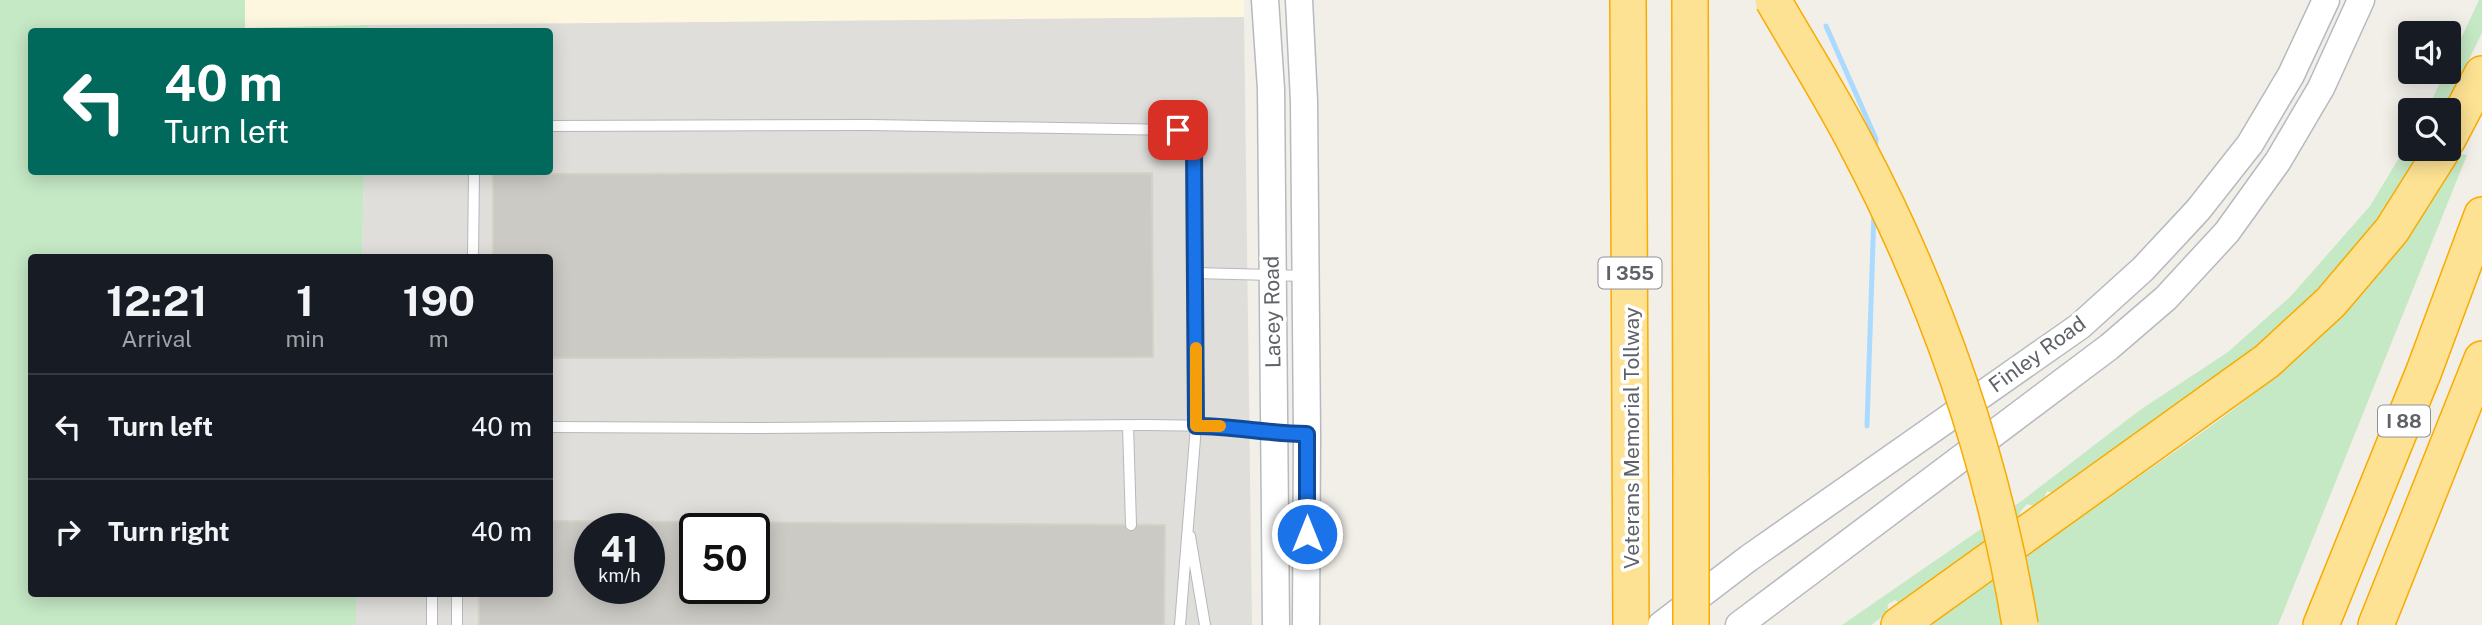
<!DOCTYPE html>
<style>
body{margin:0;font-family:"Public Sans",sans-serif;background:#242831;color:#f1f3f6;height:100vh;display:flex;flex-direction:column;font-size:26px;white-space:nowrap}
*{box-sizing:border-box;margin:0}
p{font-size:23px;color:#9ea1a6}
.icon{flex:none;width:38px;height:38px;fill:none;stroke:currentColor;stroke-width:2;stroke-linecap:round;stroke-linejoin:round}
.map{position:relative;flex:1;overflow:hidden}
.details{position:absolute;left:28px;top:254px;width:525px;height:343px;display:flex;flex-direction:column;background:#171b24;border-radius:7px;box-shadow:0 4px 18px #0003}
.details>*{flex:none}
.guide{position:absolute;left:28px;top:28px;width:525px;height:147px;border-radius:7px;box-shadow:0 4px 18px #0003;background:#00695c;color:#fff;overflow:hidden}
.buttons{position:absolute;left:2398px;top:21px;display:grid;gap:14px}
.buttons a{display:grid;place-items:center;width:63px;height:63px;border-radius:7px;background:#171b24;box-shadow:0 4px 18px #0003;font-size:35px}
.speed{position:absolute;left:574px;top:513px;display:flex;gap:14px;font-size:35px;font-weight:700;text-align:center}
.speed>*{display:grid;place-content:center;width:91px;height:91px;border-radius:50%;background:#171b24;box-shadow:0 4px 18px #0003;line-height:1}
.speed small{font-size:18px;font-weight:400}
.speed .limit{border:4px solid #111;border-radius:10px;background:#fff;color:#111}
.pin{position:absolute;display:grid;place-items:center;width:60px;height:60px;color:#fff;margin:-30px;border-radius:14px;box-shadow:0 4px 10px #0006}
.me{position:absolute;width:77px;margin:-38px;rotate:0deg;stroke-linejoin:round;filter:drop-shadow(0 0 5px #0008)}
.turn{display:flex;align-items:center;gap:24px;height:147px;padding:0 21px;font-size:32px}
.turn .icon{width:91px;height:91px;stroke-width:2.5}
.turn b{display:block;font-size:49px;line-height:60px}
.eta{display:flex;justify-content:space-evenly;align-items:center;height:119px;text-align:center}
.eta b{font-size:42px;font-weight:700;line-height:49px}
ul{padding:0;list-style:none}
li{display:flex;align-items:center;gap:21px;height:105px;padding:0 21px;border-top:2px solid #363941}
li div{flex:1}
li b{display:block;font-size:26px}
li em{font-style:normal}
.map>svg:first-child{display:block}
.commercial{fill:#fef7e0}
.industrial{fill:#e0deda;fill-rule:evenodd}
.green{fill:#c5e8c5}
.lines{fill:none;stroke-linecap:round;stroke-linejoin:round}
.stream{stroke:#aadaff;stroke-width:5}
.building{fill:#cccac5;stroke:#d6d1c6;stroke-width:2;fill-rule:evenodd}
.lane-casing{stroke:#b5b8bc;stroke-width:12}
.secondary-casing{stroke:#b6babf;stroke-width:29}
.highway-casing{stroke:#f9ab00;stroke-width:38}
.lane{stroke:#fff;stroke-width:10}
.secondary{stroke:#fff;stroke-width:26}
.highway{stroke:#fde293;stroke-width:35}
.highway-bridge-casing{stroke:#f9ab00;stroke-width:38;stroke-linecap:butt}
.highway-bridge{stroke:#fde293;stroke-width:35}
.route-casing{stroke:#114b97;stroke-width:18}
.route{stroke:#1a73e8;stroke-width:12}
.slow{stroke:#f59e0b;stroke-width:12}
.labels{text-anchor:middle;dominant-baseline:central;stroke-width:7;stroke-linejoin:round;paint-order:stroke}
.shield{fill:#fff;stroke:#8f9295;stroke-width:2}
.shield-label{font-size:19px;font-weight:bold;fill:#5f6368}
.street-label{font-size:21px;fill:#5f6368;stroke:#fff}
</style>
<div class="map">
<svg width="2482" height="625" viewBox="0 0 2482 625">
<rect width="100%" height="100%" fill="#f1efe8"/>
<path class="commercial" d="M 245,0 L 1244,0 L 1244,17 L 244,28 Z"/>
<path class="industrial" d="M 1244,17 L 1252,625 L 356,625 L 356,593 L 550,593 L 550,257 L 362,257 L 364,172 L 550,172 L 550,32 L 367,32 L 367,25 ZM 590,528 L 649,528 L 649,588 L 590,588 ZM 695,528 L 754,528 L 754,588 L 695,588 Z"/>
<path class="green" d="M 0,0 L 245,0 L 245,28 L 367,25 L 367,32 L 32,32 L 32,172 L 364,172 L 362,257 L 32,257 L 32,593 L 356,593 L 356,625 L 0,625 Z
M 2479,0 L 2482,0 L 2482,33 L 2444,110 L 2427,110 L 2445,72 L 2448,72 L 2448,66 Z
M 2410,140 L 2410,149 L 2423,149 C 2395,199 2358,248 2319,291 C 2280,332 2232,366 2187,399 C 2143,431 2100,462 2057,494 L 2047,491 L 2041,505 L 2037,507 L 2027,504 L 2020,512 L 2021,519 L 1901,604 L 1895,600 L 1888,604 L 1887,613 L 1871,625 L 1842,625 L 2023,500 L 2140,410 L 2228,352 L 2291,296 L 2370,206 Z
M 2461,154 L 2467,155 L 2278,625 L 1928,625 C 1998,576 2067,527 2137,478 C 2208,429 2281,379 2341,316 C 2388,266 2425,211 2461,154 Z"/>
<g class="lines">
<path class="stream" d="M 1826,26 L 1876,139 L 1875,149
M 1867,426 L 1874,211"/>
</g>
<path class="building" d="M 1152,173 L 1153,357 L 550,358 L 550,257 L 493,257 L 493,174 Z
M 550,521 L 1165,525 L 1164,625 L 479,625 L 479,593 L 550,593 ZM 590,528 L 649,528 L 649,588 L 590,588 ZM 695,528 L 754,528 L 754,588 L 695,588 Z"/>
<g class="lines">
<g class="lane-casing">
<path id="lane" d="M 550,126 L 870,125 L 1178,130 L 1191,138 L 1194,147 L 1195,273 L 1304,276
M 473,257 L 474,172
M 1128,425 L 1131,525
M 550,427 L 755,428 L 1145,425 L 1222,426 L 1275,433 L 1307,434
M 1190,536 L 1205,625
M 457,593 L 457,625
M 432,625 L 432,593
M 1180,625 L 1196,426 L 1195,273"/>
</g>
<g class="secondary-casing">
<path id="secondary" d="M 1265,0 L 1271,89 L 1276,625
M 1299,0 L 1304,101 L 1307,434 L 1306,625
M 1661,625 L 1749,558 L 2080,326 L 2143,269 L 2198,210 L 2250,144 L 2291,75 L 2326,0
M 1739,625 L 2109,347 L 2166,298 L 2227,232 L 2278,161 L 2321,88 L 2361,0"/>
</g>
<g class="highway-casing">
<path id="highway" d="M 1628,0 L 1631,625
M 1690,0 L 1691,479
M 2448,139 L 2482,74
M 1899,625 L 2267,361 L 2331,302 L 2392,230 L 2443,149
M 2321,625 L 2424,371 L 2482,215
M 2376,625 L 2482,359"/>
</g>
<use href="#lane" class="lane"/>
<use href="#secondary" class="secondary"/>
<use href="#highway" class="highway"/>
<g class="highway-bridge-casing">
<path id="highway-bridge" d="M 1773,0 C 1801,49 1832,97 1858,148 C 1936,296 1993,459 2020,625
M 1691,625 L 1691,479"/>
</g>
<use href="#highway-bridge" class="highway-bridge"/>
</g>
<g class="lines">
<g class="route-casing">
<path id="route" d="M 1178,130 L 1191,138 L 1194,147 L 1196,426 C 1233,426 1270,434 1307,434 L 1307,534"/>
</g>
<use href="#route" class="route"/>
<path class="slow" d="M 1196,348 L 1196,426 L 1220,426"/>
</g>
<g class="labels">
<g class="shield">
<rect x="1598.5" y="257.5" width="63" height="31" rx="5"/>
<rect x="2378" y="405.5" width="52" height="31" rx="5"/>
</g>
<g class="shield-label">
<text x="1630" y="273">I 355</text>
<text x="2404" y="421">I 88</text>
</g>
<g class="street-label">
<text transform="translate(1272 312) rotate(-91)">Lacey Road</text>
<text transform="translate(2037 354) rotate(-36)">Finley Road</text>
<text transform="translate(1631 438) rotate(-90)">Veterans Memorial Tollway</text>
</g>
</g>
</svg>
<div class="buttons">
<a><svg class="icon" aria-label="sound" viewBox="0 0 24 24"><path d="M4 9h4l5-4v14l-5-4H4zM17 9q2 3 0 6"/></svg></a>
<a><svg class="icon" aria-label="search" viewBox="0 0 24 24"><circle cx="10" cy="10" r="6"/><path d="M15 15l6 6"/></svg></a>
</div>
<div class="speed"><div>41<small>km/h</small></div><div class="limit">50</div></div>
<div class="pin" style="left:1178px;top:130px;background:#d93025"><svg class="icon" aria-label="arrive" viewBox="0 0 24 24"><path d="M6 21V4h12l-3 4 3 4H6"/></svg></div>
<svg class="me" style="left:1307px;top:534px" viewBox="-20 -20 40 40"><circle r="17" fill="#1a73e8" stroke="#fff" stroke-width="3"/><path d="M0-11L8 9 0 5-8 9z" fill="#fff"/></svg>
<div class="guide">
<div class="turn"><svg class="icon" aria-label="left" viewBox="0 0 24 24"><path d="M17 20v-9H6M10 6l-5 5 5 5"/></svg><div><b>40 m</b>Turn left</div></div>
</div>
<section class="details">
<div class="eta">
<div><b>12:21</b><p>Arrival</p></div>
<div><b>1</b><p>min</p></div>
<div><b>190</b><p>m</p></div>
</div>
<ul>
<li><svg class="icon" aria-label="left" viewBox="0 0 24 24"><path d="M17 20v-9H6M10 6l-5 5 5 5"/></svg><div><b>Turn left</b></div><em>40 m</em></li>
<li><svg class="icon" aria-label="right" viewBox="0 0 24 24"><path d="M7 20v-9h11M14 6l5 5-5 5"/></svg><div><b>Turn right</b></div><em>40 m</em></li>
</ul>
</section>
</div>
